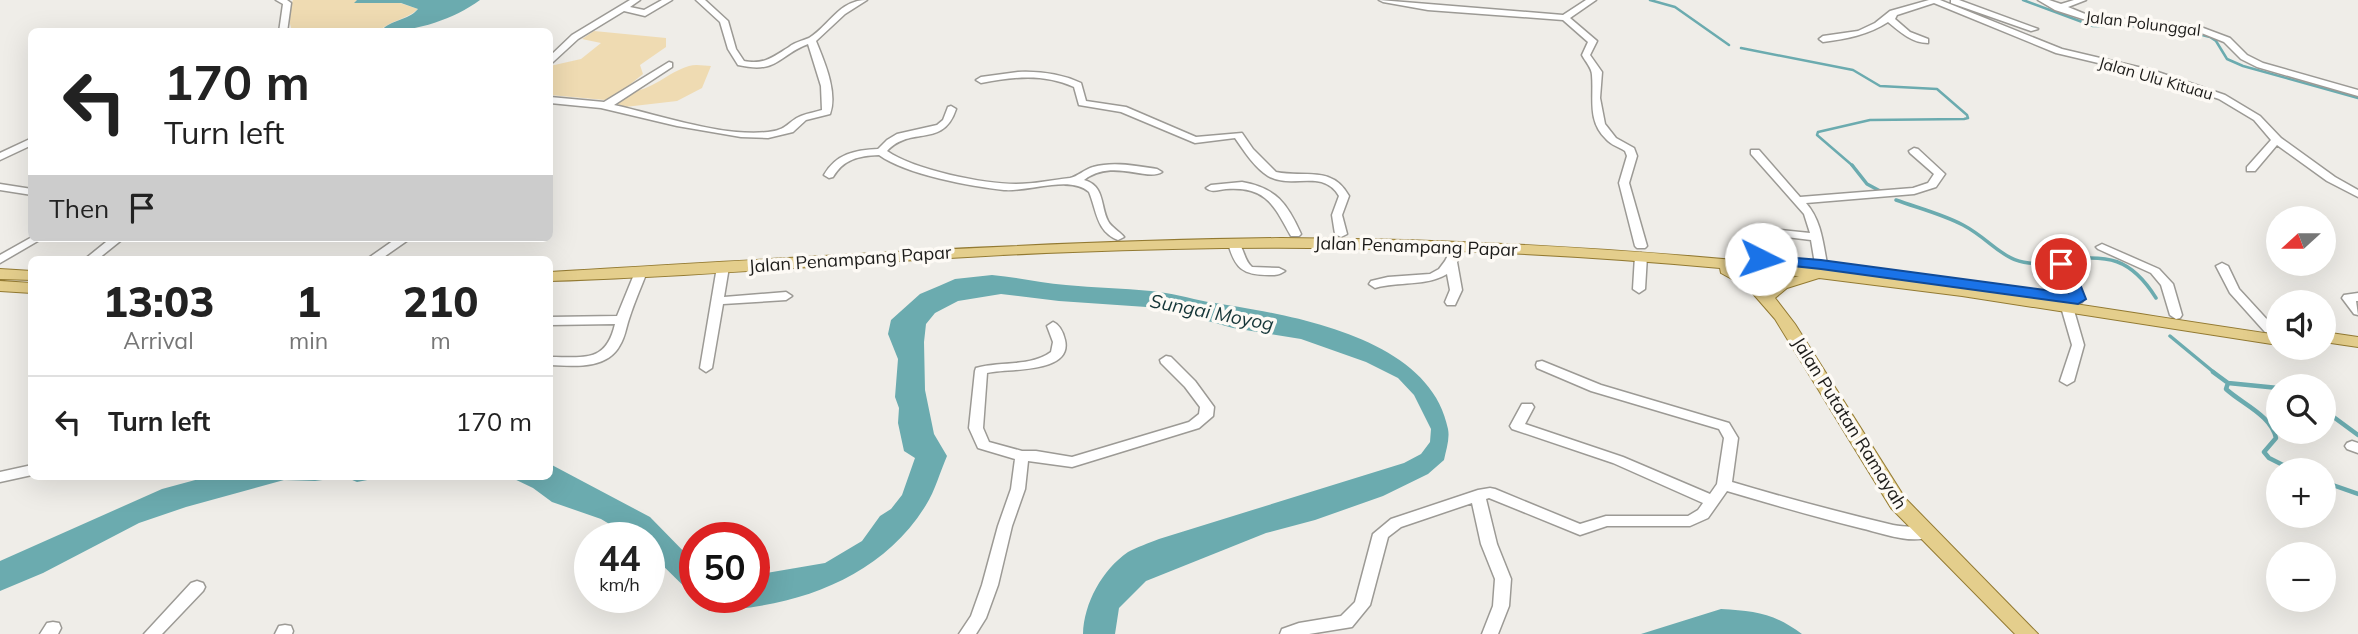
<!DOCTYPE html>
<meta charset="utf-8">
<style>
body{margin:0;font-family:Mulish,sans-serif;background:#f2f2f2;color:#222;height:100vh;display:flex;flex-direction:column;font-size:26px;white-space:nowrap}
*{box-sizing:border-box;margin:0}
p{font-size:23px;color:#767676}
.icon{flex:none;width:38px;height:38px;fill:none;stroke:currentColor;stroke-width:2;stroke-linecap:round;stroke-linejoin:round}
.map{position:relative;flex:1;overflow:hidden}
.drawer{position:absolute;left:28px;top:256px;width:525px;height:224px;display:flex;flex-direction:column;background:#fff;border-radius:10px;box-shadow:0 7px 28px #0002}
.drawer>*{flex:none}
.guide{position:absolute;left:28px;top:28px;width:525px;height:214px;border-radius:10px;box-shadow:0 7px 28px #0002;background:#fff;color:#222;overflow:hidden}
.needle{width:46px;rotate:249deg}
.buttons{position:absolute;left:2266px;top:206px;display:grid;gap:14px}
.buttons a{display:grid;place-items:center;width:70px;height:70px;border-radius:50%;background:#fff;box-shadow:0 7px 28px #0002;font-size:35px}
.speed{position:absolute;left:574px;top:522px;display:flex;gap:14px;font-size:35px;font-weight:700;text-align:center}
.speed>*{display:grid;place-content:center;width:91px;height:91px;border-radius:50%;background:#fff;box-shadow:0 7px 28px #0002;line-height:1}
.speed small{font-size:18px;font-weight:400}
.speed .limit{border:10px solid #d22;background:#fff;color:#111}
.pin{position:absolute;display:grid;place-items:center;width:60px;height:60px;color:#fff;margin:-30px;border:4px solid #fff;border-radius:50%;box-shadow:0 2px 7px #0007}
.me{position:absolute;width:77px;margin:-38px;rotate:94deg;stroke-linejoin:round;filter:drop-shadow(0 0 5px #0008)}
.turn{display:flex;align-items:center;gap:24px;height:147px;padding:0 21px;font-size:32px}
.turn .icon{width:91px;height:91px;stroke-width:2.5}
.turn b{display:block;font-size:49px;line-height:60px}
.then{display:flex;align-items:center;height:66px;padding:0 21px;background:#0003;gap:14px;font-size:26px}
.eta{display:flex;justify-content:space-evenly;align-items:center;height:119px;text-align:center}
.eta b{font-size:42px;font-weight:800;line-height:49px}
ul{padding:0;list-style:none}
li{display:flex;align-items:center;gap:21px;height:91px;padding:0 21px;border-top:2px solid #e0e0e0}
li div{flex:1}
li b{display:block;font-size:26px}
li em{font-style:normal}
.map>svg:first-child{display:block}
.green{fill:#efdbb2}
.water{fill:#6babaf}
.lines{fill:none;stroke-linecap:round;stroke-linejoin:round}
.stream-far2{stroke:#6babaf;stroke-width:2.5}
.stream-far1{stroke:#6babaf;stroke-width:3.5}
.stream{stroke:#6babaf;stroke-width:4.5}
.minor-casing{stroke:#9c9a95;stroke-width:3}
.major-casing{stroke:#937a32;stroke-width:2}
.minor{fill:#fff;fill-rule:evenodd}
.major{fill:#e4ce8c;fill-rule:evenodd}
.route{fill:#1a73e8;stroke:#114b97;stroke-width:2}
.labels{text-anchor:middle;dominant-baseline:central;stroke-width:7;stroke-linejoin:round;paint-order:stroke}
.far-street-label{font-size:16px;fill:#1d1c1a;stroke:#fdfaf5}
.street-label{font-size:18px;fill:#1d1c1a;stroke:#fdfaf5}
.water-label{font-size:19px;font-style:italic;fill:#153638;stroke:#fdfaf5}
</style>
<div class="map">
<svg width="2358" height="634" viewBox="0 0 2358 634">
<rect width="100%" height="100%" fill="#efede8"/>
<path class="green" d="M 293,0 L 357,0 L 355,3 L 400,3 L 418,9 C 406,20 390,20 378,32 L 292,31 L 287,13 Z
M 594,31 L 666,38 L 666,47 L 640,65 L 643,74 L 622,91 C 647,96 667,72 689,66 C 696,64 705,66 711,66 L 702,88 L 677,101 L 625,107 L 605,100 L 550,95 L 550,66 L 581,59 L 601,43 L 582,39 Z"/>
<path class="water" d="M 357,0 L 480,0 C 453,20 414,32 381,31 C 391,19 408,21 418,9 L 401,3 L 354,3 Z
M 992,275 C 1017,277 1041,283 1066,285 C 1094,288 1123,288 1151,291 C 1171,293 1189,298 1208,302 C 1285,314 1430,335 1448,429 C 1450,439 1446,450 1444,460 L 1428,474 L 1383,496 L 1315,520 L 1266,533 L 1146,581 L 1119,608 L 1115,634 L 1083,634 C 1084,603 1102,570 1128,552 C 1137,547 1149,543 1159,539 L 1404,463 L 1421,454 L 1430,442 L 1431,429 L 1414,395 L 1398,378 L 1366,362 L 1301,339 L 1233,328 L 1161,308 L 1059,301 L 1001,294 L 958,301 L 935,313 L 926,324 L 924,342 L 925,390 L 934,434 L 947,456 C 940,472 935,491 926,505 C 880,580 793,608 709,611 L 649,552 L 649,537 L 631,537 L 601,519 L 552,502 L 533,488 L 508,476 L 550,476 L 550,464 L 650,517 L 695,563 L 695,597 L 754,597 L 754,575 L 825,563 L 862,541 L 880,516 L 891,509 L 902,495 L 915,458 L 904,451 L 898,423 L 899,408 L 895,397 L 898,359 L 888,334 L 891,320 L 920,294 L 939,286 L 955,279 Z
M 210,476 L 388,476 L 357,482 L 345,477 L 315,481 L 284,480 L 186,507 L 139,523 L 43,573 L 0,591 L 0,561 L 162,489 Z
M 1721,609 C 1755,611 1774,613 1802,634 L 1641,634 Z"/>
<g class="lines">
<path class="stream-far2" d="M 1650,0 L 1675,7 L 1729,45
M 2023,0 L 2093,26 L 2149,26
M 2174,28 L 2210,37 L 2216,41 L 2227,59 L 2243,66 L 2358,98
M 1741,48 L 1853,70 L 1880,86 L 1937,89 L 1967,115 L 1968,118 L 1964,119 L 1870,120 L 1818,132 L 1817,135 L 1853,166"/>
<path class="stream-far1" d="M 1852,165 L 1867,184 L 1880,191
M 1896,200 C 1918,208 1942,214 1963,225 C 1997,243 2006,270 2050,262
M 2063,260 C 2108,254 2131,258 2156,298
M 2170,336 L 2216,374"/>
<path class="stream" d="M 2213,372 L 2228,383
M 2278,388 L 2228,383 L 2226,389 C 2242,404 2271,415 2276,438 L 2264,452 L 2269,458 L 2295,471
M 2324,410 L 2358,435
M 2324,482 L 2358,494"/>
<g class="minor-casing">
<path id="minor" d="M 276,0 L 287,0 L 291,3 L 287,32 L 279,32 L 283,4 Z
M 630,0 L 640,0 L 630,7 L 644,10 L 662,0 L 672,0 L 645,16 L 624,11 L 578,39 L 553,62 L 550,63 L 550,56 L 572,35 Z
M 696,0 L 705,0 L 728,21 L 736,49 L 744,61 C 764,65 773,57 789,47 C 795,42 802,41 809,38 C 830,25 839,0 867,0 L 845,14 L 816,41 C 824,61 838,92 830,114 L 806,120 L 793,132 L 768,138 L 741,137 L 677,126 L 601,108 L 550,103 L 550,97 L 604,102 L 669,62 L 672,63 L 672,67 L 614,105 C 660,115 721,137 768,132 C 788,130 788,121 801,116 C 808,113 816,112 822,110 L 821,86 L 808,44 C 777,56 778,74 738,65 L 728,49 L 720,22 Z
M 1379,0 L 1563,15 L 1586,0 L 1596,0 L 1570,18 L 1597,41 L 1590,55 L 1602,72 L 1600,98 L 1605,124 L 1616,138 L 1634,148 L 1637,156 L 1629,183 L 1647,246 L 1645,248 L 1637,248 L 1635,246 L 1619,183 L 1627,156 L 1625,151 C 1619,147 1611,145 1606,139 C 1587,121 1594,98 1592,75 C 1592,68 1585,61 1582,55 L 1588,42 L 1563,20 L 1428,10 L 1383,2 Z
M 1929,0 L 1940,0 L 2062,49 L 2155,71 L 2225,95 L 2260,116 L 2281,138 L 2335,177 L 2358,190 L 2358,197 L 2327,181 L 2277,145 L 2255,171 L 2247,171 L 2247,167 L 2271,140 L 2254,120 L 2219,99 L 2149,75 L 2056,53 L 1934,3 L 1897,15 L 1895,19 L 1910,32 L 1928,39 L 1928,43 C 1912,43 1900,32 1888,22 C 1868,35 1846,39 1823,42 L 1819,39 L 1823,36 L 1858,31 L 1875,23 L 1890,11 Z
M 1951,0 L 1959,0 L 2038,29 L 2031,31 L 1951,3 Z
M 2038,0 L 2049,0 L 2061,4 L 2074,0 L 2086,0 L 2068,7 L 2090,16 L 2198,26 L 2230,38 L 2247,55 L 2263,63 L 2358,90 L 2358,96 L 2257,67 L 2241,59 L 2224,42 L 2194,30 L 2089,21 L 2055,10 Z
M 1018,72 C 1041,71 1061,74 1081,83 L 1086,101 L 1126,107 L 1196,137 L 1242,133 L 1253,149 L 1276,172 C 1305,178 1332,165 1349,196 L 1342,215 L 1347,234 L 1341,237 L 1335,234 L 1332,215 L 1339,196 C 1323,168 1291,190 1268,176 C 1255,168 1244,151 1235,138 L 1195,143 L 1121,112 L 1079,105 L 1074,87 C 1043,73 1013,77 981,83 L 976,80 L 981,77 Z
M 951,106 L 956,109 C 943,149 911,125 887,151 C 914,170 984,184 1016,184 C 1034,184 1052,180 1070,178 C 1077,177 1085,169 1093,167 C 1114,161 1136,166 1157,169 L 1162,172 C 1146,182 1113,158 1084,180 C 1105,186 1100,205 1108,221 C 1111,227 1119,231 1124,237 L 1118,240 C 1096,231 1097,211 1089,192 C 1071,175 1028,192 1004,190 C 970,186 907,175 879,155 C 858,156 844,159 833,177 L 829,178 L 824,175 C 836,154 855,150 878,149 L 887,140 L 897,134 L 937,125 L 943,120 L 948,107 Z
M 32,138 L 32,145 L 0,160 L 0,153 Z
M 1914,148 L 1918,149 L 1945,174 L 1936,187 L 1914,194 L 1806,203 C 1821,220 1823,242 1827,264 L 1825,266 L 1817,266 L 1815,264 L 1811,240 L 1761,234 L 1755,231 L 1761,228 L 1810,233 L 1804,214 L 1751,154 L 1751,150 L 1759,150 L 1800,197 L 1913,188 L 1928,183 L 1934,174 L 1910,153 L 1909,151 Z
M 1242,182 C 1276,188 1287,203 1301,234 L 1299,236 L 1291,236 C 1274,206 1267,186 1226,189 C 1218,190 1212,193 1206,188 L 1211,185 Z
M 0,184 L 32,189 L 32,195 L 0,190 Z
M 32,237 L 43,238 L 0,263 L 0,255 Z
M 111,238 L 124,238 L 98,259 L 85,259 Z
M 397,238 L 411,238 L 381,259 L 367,259 Z
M 1234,240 C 1244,243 1243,260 1252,267 L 1279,268 L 1285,271 C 1279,275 1276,275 1269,275 C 1242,275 1235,268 1228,243 Z
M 1458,243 L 1464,246 L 1457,262 L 1462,290 L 1455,305 L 1447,305 L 1445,302 L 1450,290 L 1447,274 C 1425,287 1399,281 1375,288 L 1369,284 L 1371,281 L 1388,277 L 1430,274 L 1439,269 L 1445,261 L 1454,244 Z
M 2102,244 L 2159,269 L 2173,284 L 2182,315 L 2180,318 L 2176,319 L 2170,315 L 2161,285 L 2151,273 L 2098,249 L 2096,247 Z
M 2046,249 L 2050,250 L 2072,269 L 2084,299 L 2082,302 L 2078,303 L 2072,299 L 2061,271 L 2040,252 Z
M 1641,253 L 1647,256 L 1645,289 L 1639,293 L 1633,289 L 1635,256 Z
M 2222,263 L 2228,266 L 2239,289 L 2273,326 L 2275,329 L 2273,332 L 2265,332 L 2230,293 L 2216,266 Z
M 723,264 L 729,267 L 724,297 L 786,292 L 792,296 L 786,300 L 723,304 L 712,368 L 706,372 L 700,368 L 717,267 Z
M 641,268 L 647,272 C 641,287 634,303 629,319 C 626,328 625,337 620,345 C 607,370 573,366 550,365 L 550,357 C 584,357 606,363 615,324 L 550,325 L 550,317 L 617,316 L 635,272 Z
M 2358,293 L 2358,301 L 2356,301 L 2358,315 L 2354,314 L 2342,298 L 2344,295 Z
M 2067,303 L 2073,307 L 2084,345 L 2074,381 L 2067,385 L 2060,381 L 2072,345 L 2061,307 Z
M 1053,322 C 1060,325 1063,332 1065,340 C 1073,374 1007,368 987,373 L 983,428 L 989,442 L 1022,451 L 1036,451 L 1072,457 L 1189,422 L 1199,414 L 1200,407 L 1185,387 L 1161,363 L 1160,360 L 1166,356 L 1171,357 L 1195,381 L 1214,407 L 1213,416 L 1199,428 L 1072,467 L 1028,461 L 1025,489 L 1012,526 L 998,585 L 986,618 L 976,634 L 959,634 L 971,616 L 982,585 L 998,526 L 1011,489 L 1015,459 L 978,448 L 969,428 L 975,371 L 976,368 C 1000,361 1031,367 1051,352 L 1053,342 L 1047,326 Z
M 1542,361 L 1601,385 L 1729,423 L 1738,438 L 1732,482 C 1785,498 1839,512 1893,525 C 1905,528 1918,525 1930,529 L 1932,533 L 1930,537 C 1908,544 1882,533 1860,528 C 1815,517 1771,504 1727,491 L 1708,518 L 1690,526 L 1607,526 L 1580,535 L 1489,498 L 1486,499 L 1497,544 L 1511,579 L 1509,606 L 1498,634 L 1482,634 L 1493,606 L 1495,579 L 1481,544 L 1472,503 L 1401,527 L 1388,537 L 1370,605 L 1352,627 L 1309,634 L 1280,634 L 1282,629 L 1299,623 L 1341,616 L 1355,602 L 1373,534 L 1391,519 L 1478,490 L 1490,488 L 1495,489 L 1580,524 L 1606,516 L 1688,516 L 1698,510 L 1703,503 L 1613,463 L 1512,429 L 1510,426 L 1522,404 L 1532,404 L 1534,407 L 1525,424 L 1623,457 L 1710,494 L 1717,484 L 1724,438 L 1719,429 L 1591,391 L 1537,368 L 1536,365 L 1537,362 Z
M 2352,441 L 2358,443 L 2358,453 L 2347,449 L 2345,446 L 2347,443 Z
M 32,465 L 32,475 L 0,482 L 0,472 Z
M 197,581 L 203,583 L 205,587 L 203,591 L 162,634 L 144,634 L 191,583 Z
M 53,622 L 59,623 L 61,628 L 58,634 L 40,634 L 47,623 Z
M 285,625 L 291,626 L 293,631 L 292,634 L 275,634 L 279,626 Z"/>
</g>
<g class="major-casing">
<path id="major" d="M 1281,238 C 1453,239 1624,248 1795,266 C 1957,284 2117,311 2278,335 L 2278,345 L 1962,296 L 1819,278 L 1787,288 L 1775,298 L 1795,324 L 1905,498 L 2038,634 L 2015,634 L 1891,508 L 1775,319 L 1748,288 L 1721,273 L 1720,268 C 1504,248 1289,243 1073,252 C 898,258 724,276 550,281 L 550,272 C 794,258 1037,241 1281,238 ZM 1739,270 L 1797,276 L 1799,276 L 1777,282 L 1767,289 Z
M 0,269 L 32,271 L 32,280 L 0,279 Z
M 0,281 L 32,283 L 32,293 L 0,291 Z
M 2324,332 L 2358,337 L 2358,347 L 2324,342 Z"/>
</g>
<use href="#minor" class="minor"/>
<use href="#major" class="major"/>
</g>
<path class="route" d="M 1761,255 L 1821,260 L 2068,293 L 2059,271 L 2053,264 L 2061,259 L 2074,269 L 2086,299 L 2078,304 L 1821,269 L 1756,262 L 1754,259 L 1756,256 Z"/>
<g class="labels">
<g class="far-street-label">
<text transform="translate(2143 23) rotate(7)">Jalan Polunggal</text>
<text transform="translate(2156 78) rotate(16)">Jalan Ulu Kituau</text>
</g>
<g class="street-label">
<text transform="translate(1416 246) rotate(2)">Jalan Penampang Papar</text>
<text transform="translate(850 259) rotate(-4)">Jalan Penampang Papar</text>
<text transform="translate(1850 423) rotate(58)">Jalan Putatan Ramayah</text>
</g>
<g class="water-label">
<text transform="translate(1212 312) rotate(11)">Sungai Moyog</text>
</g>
</g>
</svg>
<div class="buttons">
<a><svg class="needle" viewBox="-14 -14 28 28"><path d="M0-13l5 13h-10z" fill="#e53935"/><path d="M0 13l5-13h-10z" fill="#767676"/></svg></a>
<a><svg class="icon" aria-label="sound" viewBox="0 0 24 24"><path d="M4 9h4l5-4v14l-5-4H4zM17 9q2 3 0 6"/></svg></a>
<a><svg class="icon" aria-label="search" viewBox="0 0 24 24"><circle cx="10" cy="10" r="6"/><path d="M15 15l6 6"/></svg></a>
<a>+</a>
<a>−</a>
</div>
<div class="speed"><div>44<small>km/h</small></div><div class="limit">50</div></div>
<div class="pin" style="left:2061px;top:264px;background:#d93025"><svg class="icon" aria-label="arrive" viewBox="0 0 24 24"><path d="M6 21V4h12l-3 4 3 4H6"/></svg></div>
<svg class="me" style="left:1761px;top:259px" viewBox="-20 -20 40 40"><circle r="19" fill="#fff"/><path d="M0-13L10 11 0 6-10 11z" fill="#1a73e8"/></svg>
<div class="guide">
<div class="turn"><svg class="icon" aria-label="left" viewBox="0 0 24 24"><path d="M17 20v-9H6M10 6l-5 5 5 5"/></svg><div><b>170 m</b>Turn left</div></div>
<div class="then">Then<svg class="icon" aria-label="arrive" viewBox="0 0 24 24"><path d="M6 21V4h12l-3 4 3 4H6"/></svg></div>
</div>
<section class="drawer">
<div class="eta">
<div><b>13:03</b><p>Arrival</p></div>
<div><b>1</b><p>min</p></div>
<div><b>210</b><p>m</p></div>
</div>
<ul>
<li><svg class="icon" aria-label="left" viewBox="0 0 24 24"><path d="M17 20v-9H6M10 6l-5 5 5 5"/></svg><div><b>Turn left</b></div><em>170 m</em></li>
</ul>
</section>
</div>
